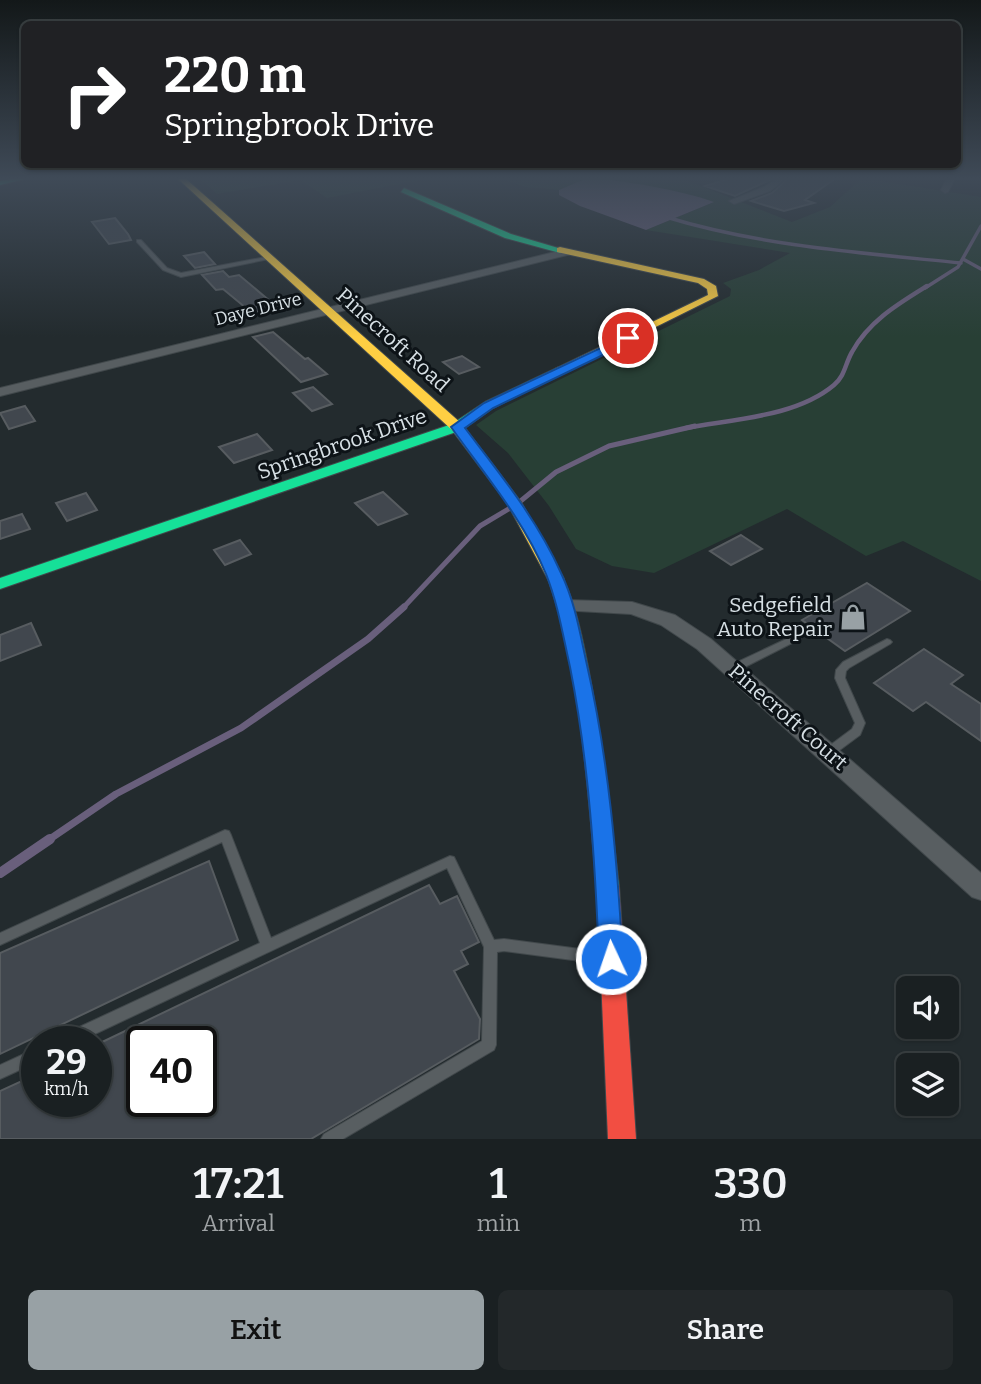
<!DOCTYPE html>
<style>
body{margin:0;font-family:Bitter,serif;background:#23282a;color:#f1f3f6;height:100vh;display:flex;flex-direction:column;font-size:26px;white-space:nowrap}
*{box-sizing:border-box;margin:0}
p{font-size:23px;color:#9fa3a5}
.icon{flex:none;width:38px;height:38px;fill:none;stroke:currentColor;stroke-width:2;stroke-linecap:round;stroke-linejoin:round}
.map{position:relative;height:1139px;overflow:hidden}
.side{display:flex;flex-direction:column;background:#1a2022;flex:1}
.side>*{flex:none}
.hud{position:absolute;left:21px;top:21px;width:940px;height:147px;border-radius:10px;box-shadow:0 2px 5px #0004,0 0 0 2px #383e40;background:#202124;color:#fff;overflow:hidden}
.fabs{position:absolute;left:896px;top:976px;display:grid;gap:14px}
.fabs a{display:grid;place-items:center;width:63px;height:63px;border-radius:10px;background:#1a2022;box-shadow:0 2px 5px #0004,0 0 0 2px #383e40;font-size:35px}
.speed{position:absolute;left:21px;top:1026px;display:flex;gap:14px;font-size:35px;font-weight:700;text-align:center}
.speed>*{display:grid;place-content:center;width:91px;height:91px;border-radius:50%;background:#1a2022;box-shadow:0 2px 5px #0004,0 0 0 2px #383e40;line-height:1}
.speed small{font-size:18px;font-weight:400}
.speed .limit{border:4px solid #111;border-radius:10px;background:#fff;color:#111}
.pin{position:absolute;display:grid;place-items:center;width:60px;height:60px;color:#fff;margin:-30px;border:4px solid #fff;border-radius:50%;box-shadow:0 2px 7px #0007}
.me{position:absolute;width:77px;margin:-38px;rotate:357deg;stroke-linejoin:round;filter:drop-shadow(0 0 5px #0008)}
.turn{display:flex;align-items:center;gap:24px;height:147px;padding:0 28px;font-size:32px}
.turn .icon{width:91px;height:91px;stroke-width:2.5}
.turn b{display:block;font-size:49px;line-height:60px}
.eta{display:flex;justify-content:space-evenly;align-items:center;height:119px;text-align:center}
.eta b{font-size:42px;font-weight:600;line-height:49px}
.cta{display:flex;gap:14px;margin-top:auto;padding:14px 28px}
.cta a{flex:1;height:80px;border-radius:10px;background:#98a1a5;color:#111;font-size:28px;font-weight:600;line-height:80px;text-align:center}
.cta a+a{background:#23282a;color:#f1f3f6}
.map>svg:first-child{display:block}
.green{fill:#283f35}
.water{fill:#695f7c}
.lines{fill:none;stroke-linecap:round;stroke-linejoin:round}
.stream-far4{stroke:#695f7c;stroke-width:3.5}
.stream-far3{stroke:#695f7c;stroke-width:4.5}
.stream-far2{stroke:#695f7c;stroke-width:5}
.stream-far1{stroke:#695f7c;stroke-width:7}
.stream{stroke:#695f7c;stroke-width:10}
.building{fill:#41474e;stroke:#575c60;stroke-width:2;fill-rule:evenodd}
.lane-casing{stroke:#41484b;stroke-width:2}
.street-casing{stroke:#41484b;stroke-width:2}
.fast-casing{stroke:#41484b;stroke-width:2}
.slow-casing{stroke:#41484b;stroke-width:2}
.jam-casing{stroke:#41484b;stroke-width:2}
.lane{fill:#585e61;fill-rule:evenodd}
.street{fill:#585e61;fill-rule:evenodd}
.fast{fill:#16e098;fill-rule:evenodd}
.slow{fill:#ffcf43;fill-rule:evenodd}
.jam{fill:#f24e42;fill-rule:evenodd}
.route{fill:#1a73e8;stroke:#114b97;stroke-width:2}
.labels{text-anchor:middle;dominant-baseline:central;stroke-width:6;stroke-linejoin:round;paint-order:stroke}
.far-street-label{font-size:18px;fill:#d7e0e5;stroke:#0d1317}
.street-label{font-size:21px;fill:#d7e0e5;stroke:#0d1317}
.poi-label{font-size:21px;fill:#d7e0e5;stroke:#0d1317;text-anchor:end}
</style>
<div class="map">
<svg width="981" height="1139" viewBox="0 0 981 1139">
<rect width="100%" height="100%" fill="#232b2e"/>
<path class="green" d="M 199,178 L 431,178 L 327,198 L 300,180 L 217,194 Z
M 471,178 L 587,178 L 559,190 L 526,187 L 501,179 Z
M 587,178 L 680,178 L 792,222 L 830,207 L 862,178 L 981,197 L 981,581 L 903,541 L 866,556 L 787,509 L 654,573 L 612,566 L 576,549 L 549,506 L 508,453 L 476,425 L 496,411 L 730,296 L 731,289 L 723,283 L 759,270 L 790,253 L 646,230 L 712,203 C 686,191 617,179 587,178 Z"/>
<path class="water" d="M 587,178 C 618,179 684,191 714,202 L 646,230 L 580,206 L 559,195 L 559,190 Z"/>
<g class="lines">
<path class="stream-far4" d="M 666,217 C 761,246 862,253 961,263
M 963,259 L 981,269
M 925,288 L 958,267 L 981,226"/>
<path class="stream-far3" d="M 686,428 C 733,419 796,417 834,385 C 845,376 845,364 852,352 C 869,321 898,304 927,286"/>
<path class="stream-far2" d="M 402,609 L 480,526 L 517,504 L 556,472 L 609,446 L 695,426"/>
<path class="stream-far1" d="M 47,841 L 116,794 L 241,728 L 368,639 L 404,607"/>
<path class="stream" d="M 0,873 L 50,839"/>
</g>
<path class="building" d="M 731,178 L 774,178 L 735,196 L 705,186 Z
M 789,178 L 836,178 L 805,200 L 814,203 L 784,211 L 751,201 L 772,193 Z
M 115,218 L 128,234 L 131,240 L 109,244 L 92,222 Z
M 204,252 L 215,264 L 195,268 L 184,256 Z
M 223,271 L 229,277 L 239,275 L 277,307 L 252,313 L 223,289 L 216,290 L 202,275 Z
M 273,332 L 305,359 L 308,358 L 327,374 L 301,382 L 253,337 Z
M 462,356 L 479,367 L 459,374 L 443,362 Z
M 313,387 L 332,404 L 312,411 L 293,393 Z
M 25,406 L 35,421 L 9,429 L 0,413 Z
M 257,434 L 272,450 L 234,463 L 219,447 Z
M 383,492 L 407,514 L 378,525 L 355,503 Z
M 86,493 L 97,510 L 67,521 L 56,503 Z
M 22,514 L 30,529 L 0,539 L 0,521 Z
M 741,535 L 762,549 L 731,565 L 710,551 Z
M 240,540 L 251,554 L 225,565 L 214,550 Z
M 867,583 L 910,611 L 845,651 L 802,620 Z
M 31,623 L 41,645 L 0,661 L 0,635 Z
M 924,649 L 963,675 L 951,684 L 981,704 L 981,741 L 926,702 L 913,711 L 874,683 Z
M 209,861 L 238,940 L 0,1054 L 0,953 Z
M 429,885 L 440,904 L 457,896 L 479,942 L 461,951 L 468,964 L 454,971 L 480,1019 L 479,1039 L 311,1139 L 0,1139 L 0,1091 L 37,1074 L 37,1101 L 96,1101 L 96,1045 ZM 201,1028 L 201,1101 L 142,1101 L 142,1041 L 174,1041 Z"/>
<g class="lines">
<g class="lane-casing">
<path id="lane" d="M 137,240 L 141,240 L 167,268 L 181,273 L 271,256 L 274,258 L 181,277 L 163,270 L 137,242 Z
M 797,634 L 800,635 L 802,637 L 800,639 L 735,672 L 729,672 L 727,669 L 729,666 Z
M 887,639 L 890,640 L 892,642 L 890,644 L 849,668 L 846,671 L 845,678 L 865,723 L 860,735 L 833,755 L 829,756 L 825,755 L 824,752 L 825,749 L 852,729 L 855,723 L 835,678 L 836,670 L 843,662 Z
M 225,830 L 229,831 L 231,835 L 271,938 L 450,856 L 454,857 L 494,940 L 504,939 L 603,952 L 608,954 L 610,958 L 608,962 L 603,964 L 504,951 L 497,952 L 496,1045 L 494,1050 L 343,1139 L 321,1139 L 324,1134 L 482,1041 L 484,947 L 447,868 L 80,1041 L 58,1041 L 60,1036 L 260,943 L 222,842 L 0,945 L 0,933 Z
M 37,1048 L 37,1062 L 0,1079 L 0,1065 Z"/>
</g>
<g class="street-casing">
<path id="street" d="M 778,178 L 787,178 L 770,191 L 734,204 L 729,201 L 764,187 Z
M 947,178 L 955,178 L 948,192 L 945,193 L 941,190 Z
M 567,249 L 572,252 L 571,254 L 0,396 L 0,388 Z
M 566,600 L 632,602 L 675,615 L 711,639 L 981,873 L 981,900 L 972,897 L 697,649 L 661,625 L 631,614 L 560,610 L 557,606 L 560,602 Z"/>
</g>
<g class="fast-casing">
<path id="fast" d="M 15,178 L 29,178 L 0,185 L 0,181 Z
M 404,188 L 511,234 L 565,250 L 560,253 L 505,238 L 401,192 Z
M 559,367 L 565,371 L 563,373 L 493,408 L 462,430 L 0,589 L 0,578 L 452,424 L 485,402 Z
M 556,574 C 586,582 614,846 619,886 L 616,893 L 608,896 L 600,893 L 597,886 C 586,784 583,676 548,579 Z"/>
</g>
<g class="slow-casing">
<path id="slow" d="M 177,178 L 185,178 L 462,424 L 521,502 L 564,579 L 562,583 L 550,583 L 507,503 L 452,430 Z
M 560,247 L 704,279 L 716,286 L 718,296 L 563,373 L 555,373 L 555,369 L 708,295 L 707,289 L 698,283 L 557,252 L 557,248 Z"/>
</g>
<g class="jam-casing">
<path id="jam" d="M 608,876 L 616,879 L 619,886 L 636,1139 L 608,1139 L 597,886 L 600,879 Z"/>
</g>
<use href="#lane" class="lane"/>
<use href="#street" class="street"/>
<use href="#fast" class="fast"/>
<use href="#slow" class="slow"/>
<use href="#jam" class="jam"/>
</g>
<linearGradient id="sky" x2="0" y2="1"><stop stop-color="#131819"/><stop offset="0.53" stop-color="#3f4a57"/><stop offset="1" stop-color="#3f4a57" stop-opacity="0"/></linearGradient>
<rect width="981" height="337" fill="url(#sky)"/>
<path class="route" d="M 628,335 L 632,336 L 632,341 L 493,408 L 465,428 C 500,474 537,519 561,573 C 575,602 580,633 587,665 C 609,761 617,860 623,959 L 620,967 L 611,970 L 603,967 L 599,959 C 595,861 589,763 570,667 C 563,636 558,604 546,574 C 523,519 485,475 451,427 L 484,403 Z"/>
<defs>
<g id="shop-bare" transform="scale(2.1)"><path d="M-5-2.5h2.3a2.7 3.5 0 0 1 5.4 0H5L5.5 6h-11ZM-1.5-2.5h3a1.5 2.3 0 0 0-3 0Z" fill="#98a1a5" stroke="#0d1317" stroke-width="2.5" paint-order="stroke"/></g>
</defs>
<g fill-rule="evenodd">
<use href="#shop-bare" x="853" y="617"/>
</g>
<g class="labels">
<g class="far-street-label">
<text transform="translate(258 309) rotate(-14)">Daye Drive</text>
</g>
<g class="street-label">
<text transform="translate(393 340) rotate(42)">Pinecroft Road</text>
<text transform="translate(342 444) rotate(-19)">Springbrook Drive</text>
<text transform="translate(788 717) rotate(41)">Pinecroft Court</text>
</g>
<g class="poi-label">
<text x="832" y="605">Sedgefield<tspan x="832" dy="24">Auto Repair</tspan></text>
</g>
</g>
</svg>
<div class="fabs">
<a><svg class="icon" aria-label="sound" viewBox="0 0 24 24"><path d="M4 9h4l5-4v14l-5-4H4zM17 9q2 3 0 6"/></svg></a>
<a><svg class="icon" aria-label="layers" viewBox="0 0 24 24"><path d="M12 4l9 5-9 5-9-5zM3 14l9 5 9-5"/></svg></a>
</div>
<div class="speed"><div>29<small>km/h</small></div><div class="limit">40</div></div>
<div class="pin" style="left:628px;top:338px;background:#d93025"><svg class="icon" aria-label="arrive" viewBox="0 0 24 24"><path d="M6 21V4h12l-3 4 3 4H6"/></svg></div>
<svg class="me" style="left:611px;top:959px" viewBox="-20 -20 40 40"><circle r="17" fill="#1a73e8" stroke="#fff" stroke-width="3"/><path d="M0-11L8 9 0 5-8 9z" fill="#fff"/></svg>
<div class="hud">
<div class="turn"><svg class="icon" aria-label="right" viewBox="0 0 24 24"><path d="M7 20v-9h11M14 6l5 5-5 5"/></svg><div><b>220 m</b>Springbrook Drive</div></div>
</div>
</div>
<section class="side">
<div class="eta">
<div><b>17:21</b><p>Arrival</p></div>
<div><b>1</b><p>min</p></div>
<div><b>330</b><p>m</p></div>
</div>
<div class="cta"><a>Exit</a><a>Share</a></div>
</section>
